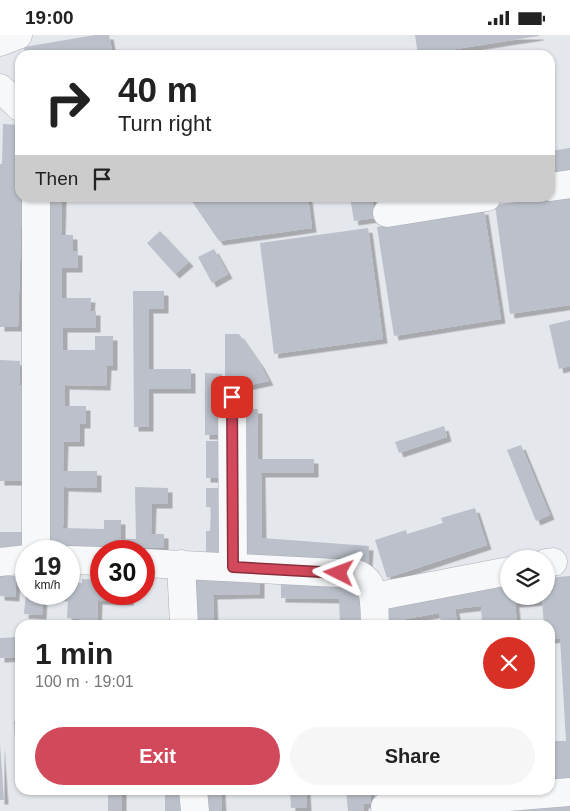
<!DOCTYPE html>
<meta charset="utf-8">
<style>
body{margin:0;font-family:Helvetica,sans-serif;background:#f6f6f6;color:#222;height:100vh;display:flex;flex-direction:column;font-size:19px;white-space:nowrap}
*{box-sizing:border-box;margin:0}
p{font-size:16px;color:#767676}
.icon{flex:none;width:28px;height:28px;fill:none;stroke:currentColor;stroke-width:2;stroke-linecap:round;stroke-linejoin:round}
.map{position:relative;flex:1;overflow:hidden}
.details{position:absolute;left:15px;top:585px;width:540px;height:175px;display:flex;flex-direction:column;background:#fff;border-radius:15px;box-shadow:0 1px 4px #0004}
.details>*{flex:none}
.banner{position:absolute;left:15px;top:15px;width:540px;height:152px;border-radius:15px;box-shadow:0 1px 4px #0004;background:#fff;color:#222;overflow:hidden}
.buttons{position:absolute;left:500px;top:515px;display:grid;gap:10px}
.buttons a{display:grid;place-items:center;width:55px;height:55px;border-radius:50%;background:#fff;box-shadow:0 1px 4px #0004;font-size:25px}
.speed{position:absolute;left:15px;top:505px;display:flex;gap:10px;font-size:25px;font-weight:700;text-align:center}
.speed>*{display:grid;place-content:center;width:65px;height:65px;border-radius:50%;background:#fff;box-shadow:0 1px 4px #0004;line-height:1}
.speed small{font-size:12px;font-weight:400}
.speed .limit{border:8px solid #d22;background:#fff;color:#111}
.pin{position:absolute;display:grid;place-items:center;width:42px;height:42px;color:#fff;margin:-21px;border-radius:10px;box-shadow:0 2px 8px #0006}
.me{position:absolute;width:55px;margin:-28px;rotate:273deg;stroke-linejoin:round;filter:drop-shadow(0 0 4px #0008)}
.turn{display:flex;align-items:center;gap:18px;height:105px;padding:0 20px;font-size:22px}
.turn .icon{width:65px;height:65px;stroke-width:2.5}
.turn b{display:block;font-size:35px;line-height:42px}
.then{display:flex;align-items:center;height:48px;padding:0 20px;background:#0003;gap:10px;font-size:19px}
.round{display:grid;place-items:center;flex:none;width:52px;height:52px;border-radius:26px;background:#f6f6f6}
.head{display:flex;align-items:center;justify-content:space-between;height:85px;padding:0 20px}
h1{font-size:30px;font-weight:600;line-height:38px}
.primary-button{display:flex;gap:10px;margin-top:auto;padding:10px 20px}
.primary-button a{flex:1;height:58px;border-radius:30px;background:#d1495b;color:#fff;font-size:20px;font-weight:600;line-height:58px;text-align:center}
.primary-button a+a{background:#f6f6f6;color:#222}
.status{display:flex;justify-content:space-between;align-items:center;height:35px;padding:0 25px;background:#fff;direction:ltr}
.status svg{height:14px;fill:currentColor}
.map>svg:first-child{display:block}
.building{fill:#bbc0ca;filter:url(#shadow)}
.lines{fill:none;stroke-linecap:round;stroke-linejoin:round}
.minor-casing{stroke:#a9aeb7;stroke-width:29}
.minor{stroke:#f7f8fa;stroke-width:28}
.route-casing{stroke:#882f3b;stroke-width:12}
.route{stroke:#d1495b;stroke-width:9}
</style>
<div class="status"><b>19:00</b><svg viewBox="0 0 49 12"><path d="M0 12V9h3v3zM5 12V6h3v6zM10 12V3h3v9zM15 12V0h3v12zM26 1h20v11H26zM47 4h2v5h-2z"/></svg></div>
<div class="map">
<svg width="570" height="776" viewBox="0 0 570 776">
<defs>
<filter id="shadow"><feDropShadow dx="4.5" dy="4.5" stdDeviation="0" flood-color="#0004"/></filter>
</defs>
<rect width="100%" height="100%" fill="#e4e7ec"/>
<path class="building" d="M 95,0 L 109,0 L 113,20 L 25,20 L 24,12 Z
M 415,0 L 539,0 L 539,1 L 418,20 Z
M 3,89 L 20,90 L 22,162 L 18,292 L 0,292 L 0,129 L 2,129 Z
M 570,113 L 570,135 L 550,139 L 550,116 Z
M 570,159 L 570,270 L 510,279 L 495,170 Z
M 42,162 L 62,162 L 61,200 L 73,200 L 73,216 L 78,216 L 78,233 L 62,233 L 62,263 L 91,263 L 90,276 L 96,276 L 96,293 L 63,293 L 63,315 L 95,315 L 95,301 L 113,301 L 113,331 L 107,331 L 106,351 L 65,350 L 65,371 L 86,371 L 86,389 L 80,389 L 80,407 L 64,407 L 63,436 L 97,436 L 97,453 L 64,452 L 63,493 L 104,494 L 104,485 L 121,485 L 121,504 L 136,504 L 135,452 L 168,453 L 168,469 L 152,469 L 151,499 L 164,499 L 164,513 L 47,512 Z
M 189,162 L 308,162 L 312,193 L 219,206 Z
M 350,162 L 372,162 L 375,183 L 354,186 Z
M 484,175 L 501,284 L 394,301 L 377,192 Z
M 368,193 L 383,304 L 274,319 L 260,208 Z
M 160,196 L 189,227 L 175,239 L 147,208 Z
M 214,214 L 228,239 L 212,248 L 198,222 Z
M 133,256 L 164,256 L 164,274 L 149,274 L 149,334 L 191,334 L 191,354 L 149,354 L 149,392 L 134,392 Z
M 570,285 L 570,331 L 559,334 L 549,290 Z
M 225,299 L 239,299 L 260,329 L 269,346 L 245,351 L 244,342 L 225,342 Z
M 0,325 L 20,326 L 19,350 L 24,350 L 22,446 L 0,446 Z
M 205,338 L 222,339 L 221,400 L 205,400 Z
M 239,374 L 258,374 L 258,424 L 314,424 L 314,438 L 261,438 L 262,503 L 369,511 L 368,529 L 240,520 Z
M 444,391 L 447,402 L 399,418 L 395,407 Z
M 206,406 L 226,406 L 226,443 L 206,443 Z
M 521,410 L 550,480 L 536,486 L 507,415 Z
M 206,453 L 219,453 L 219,496 L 222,496 L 221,519 L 206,519 L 206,496 L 210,496 L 211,472 L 206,472 Z
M 475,473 L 487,510 L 387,543 L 375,505 L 406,495 L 407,499 L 443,488 L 441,483 Z
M 0,497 L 22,497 L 22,512 L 0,512 Z
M 0,541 L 16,541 L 15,562 L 0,561 Z
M 570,541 L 570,747 L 550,748 L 550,706 L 566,706 L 560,603 L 550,604 L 550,590 L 544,590 L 542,566 L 515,568 L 517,590 L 482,590 L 481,571 L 455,574 L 457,587 L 444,590 L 442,590 L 439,578 L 400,585 L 400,590 L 381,590 L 380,571 L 509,546 L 509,561 L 546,561 L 546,543 Z
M 260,543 L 260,559 L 213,560 L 214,590 L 193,590 L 192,544 Z
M 82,544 L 101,545 L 101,559 L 129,559 L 129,566 L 98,565 L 97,590 L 79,590 L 80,584 L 67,583 L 68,562 L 51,561 L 51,559 L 69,559 L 69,547 L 82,548 Z
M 281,544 L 359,548 L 361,590 L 340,590 L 339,564 L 281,563 Z
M 26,559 L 43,559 L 42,580 L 24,579 Z
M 20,602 L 20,622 L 0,623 L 0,603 Z
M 14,686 L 20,686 L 20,706 L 15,706 Z
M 0,708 L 4,765 L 0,765 Z
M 108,755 L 122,755 L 122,776 L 108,776 Z
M 165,755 L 185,755 L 186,776 L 165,776 Z
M 199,755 L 221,755 L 222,776 L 200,776 Z
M 290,755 L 306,755 L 307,772 L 291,773 Z
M 346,755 L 370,755 L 371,768 L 364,769 L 364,776 L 348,776 Z
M 570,765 L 570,776 L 465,776 Z"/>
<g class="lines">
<g class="minor-casing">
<path id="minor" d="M 0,7 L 18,0
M 0,53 L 20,72
M 550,152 L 570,149
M 36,162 L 36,516
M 387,178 L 487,162
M 232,362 L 233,532
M 69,525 L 101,526
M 0,527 L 26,524
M 144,528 L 357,539 C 377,547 374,571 375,590
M 546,528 L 553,527
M 181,529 L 184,590
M 374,562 L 509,536
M 193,755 L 195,776
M 385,772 L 570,757"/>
</g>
<use href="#minor" class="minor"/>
</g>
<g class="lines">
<g class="route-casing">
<path id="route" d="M 232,362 L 233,532 L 339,538"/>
</g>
<use href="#route" class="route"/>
</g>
</svg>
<div class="buttons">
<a><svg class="icon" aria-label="layers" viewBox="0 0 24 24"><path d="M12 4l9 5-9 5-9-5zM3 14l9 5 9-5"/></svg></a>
</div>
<div class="speed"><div>19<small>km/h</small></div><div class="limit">30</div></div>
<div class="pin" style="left:232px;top:362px;background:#d93025"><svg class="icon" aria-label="arrive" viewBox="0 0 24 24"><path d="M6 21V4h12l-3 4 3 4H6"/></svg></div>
<svg class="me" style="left:339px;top:538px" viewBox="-20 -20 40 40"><path d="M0-17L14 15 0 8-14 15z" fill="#d1495b" stroke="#fff" stroke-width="4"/></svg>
<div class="banner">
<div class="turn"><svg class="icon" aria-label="right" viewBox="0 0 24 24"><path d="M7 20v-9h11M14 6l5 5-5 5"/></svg><div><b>40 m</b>Turn right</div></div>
<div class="then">Then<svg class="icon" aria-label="arrive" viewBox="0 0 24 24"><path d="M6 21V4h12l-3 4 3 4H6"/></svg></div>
</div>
<section class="details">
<div class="head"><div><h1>1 min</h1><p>100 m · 19:01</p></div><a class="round" style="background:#d93025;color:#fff"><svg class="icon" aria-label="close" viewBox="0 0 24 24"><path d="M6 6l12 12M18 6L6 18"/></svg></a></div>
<div class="primary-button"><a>Exit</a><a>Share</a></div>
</section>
</div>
